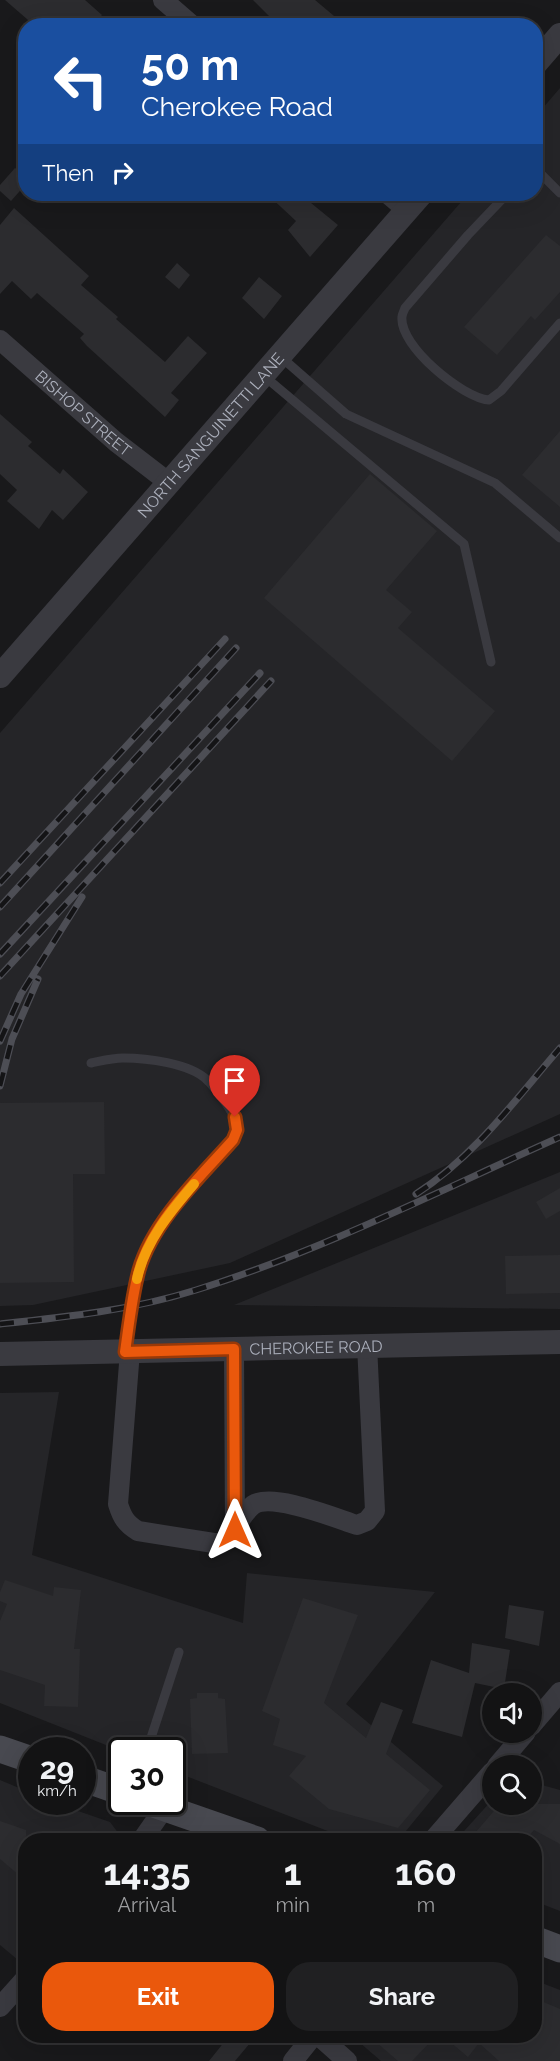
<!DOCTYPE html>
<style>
body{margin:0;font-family:Raleway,sans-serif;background:#202022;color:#f1f3f6;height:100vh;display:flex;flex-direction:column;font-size:22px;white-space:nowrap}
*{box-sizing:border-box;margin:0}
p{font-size:20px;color:#9d9ea0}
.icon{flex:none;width:33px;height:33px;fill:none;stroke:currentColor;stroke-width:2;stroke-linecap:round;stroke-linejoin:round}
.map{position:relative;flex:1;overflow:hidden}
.side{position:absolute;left:18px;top:1833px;width:524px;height:210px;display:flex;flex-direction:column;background:#131314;border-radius:24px;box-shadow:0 6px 24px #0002,0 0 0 2px #323234}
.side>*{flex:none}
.top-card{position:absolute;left:18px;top:18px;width:525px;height:183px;border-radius:24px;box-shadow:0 6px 24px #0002,0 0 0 2px #323234;background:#1a4fa0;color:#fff;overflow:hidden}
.controls{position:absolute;left:482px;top:1683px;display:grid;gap:12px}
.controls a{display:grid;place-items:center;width:60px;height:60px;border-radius:50%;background:#131314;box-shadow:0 6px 24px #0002,0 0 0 2px #323234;font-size:30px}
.speed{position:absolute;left:18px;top:1737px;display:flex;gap:12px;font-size:30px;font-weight:700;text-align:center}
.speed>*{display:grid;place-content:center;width:78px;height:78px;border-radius:50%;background:#131314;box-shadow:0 6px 24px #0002,0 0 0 2px #323234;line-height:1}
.speed small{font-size:15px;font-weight:400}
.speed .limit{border:3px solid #111;border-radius:9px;background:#fff;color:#111}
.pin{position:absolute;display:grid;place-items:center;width:51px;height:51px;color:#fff;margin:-62px -26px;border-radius:50% 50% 50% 0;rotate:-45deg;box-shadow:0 0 6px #0007}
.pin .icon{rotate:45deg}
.me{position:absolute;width:66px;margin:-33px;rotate:0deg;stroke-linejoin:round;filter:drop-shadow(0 0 4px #0008)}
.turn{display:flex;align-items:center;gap:21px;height:126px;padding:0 24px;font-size:27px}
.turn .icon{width:78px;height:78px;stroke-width:2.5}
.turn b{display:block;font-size:42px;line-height:51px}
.then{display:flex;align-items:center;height:57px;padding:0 24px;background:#0003;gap:12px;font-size:22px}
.eta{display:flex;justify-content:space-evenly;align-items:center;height:102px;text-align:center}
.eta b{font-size:36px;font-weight:700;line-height:42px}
.cta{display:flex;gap:12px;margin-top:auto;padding:12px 24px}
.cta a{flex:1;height:69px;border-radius:24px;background:#ea580c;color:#fff;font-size:24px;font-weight:700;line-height:69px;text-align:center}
.cta a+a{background:#202022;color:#f1f3f6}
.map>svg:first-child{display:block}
.built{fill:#252528}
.building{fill:#2c2c2f}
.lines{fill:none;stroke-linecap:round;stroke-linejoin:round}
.service{stroke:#3a3a40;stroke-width:9}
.minor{stroke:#3a3a40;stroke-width:20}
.tertiary{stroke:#3a3a40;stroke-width:24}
.secondary{stroke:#484950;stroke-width:27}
.rail-casing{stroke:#4d4e55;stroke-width:7}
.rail{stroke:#141416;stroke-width:4.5;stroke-dasharray:14;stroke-linecap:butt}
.route-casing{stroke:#983908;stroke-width:15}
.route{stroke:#ea580c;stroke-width:10}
.slow{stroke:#f59e0b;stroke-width:10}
.labels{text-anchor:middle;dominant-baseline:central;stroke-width:6;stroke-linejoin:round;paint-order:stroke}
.street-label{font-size:16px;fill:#abafbb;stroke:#141416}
</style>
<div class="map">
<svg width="560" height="2061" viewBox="0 0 560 2061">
<rect width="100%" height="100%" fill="#19191b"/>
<path class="built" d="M 560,88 L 560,1114 L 230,1263 L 33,1305 L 0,1306 L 0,733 L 468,194 L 536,194 L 536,116 Z
M 560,1172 L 560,1309 L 234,1305 Z
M 59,1392 L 32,1555 L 243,1623 L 247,1573 L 435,1592 L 346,1704 L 443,1786 L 401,1837 L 390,1840 L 351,1840 L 173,1771 L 172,1750 L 121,1751 L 0,1703 L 0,1393 Z
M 0,1780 L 31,1793 L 32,1802 L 52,1802 L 110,1822 L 119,1834 L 114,1840 L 26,1840 L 25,1951 L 18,1960 L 0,1945 Z
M 531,1782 L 560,1790 L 560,1911 L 534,1901 L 534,1840 L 456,1840 L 492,1800 L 492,1804 L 531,1804 Z
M 534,1980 L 560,1990 L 560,2061 L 381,2061 L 352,2036 L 534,2036 Z"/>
<path class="building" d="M 5,0 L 85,0 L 102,15 L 92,26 L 35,26 Z
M 253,0 L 315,0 L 346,26 L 279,26 Z
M 15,168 L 26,177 L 26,184 L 11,201 L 0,191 L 0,185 Z
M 267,194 L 300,194 L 338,225 L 310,257 L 288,230 L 296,221 Z
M 14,208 L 89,276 L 81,285 L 118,317 L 116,319 L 165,362 L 188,336 L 207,353 L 171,393 L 179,400 L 165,417 L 87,346 L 80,338 L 84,334 L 37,293 L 31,299 L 12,281 L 0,294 L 0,225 Z
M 546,235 L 560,246 L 560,292 L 535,320 L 531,316 L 497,355 L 464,327 Z
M 177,263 L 190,275 L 179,289 L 165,277 Z
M 259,277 L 282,296 L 264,319 L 242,298 Z
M 0,414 L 32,442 L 28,446 L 60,474 L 63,469 L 88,492 L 63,520 L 52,510 L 39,529 L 7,501 L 17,490 L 0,474 Z
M 560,431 L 560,507 L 522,475 Z
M 370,474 L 437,531 L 386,590 L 412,612 L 398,628 L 495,711 L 452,761 L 264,598 Z
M 104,1102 L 105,1174 L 73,1174 L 74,1282 L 0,1283 L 0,1103 Z
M 560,1188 L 560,1211 L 546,1219 L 536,1202 Z
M 560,1255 L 560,1293 L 506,1294 L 505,1256 Z
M 5,1580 L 53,1596 L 54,1587 L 81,1590 L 74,1649 L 80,1649 L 78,1707 L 44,1706 L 45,1685 L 0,1670 L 0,1621 L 7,1604 L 0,1601 L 0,1592 Z
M 303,1598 L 358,1615 L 324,1703 L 366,1738 L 381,1702 L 403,1710 L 386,1754 L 430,1790 L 398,1828 L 329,1809 L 289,1776 L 306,1756 L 273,1745 L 280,1719 L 262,1711 Z
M 509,1605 L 544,1611 L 539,1646 L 505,1638 Z
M 472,1643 L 510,1650 L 504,1689 L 475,1683 L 462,1737 L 412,1723 L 431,1660 L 469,1673 Z
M 197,1693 L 218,1693 L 218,1698 L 225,1699 L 228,1753 L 192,1754 L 190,1699 L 197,1698 Z
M 500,1804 L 560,1804 L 560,1844 L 534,1830 L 525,1840 L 469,1840 Z
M 0,1821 L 26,1830 L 26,1881 L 0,1859 Z
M 534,1998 L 560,2009 L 560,2061 L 499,2061 L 479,2043 L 468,2057 L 443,2036 L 534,2036 Z
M 229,2036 L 256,2036 L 235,2061 L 209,2061 Z
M 369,2036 L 436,2036 L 412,2061 L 398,2061 Z"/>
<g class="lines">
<path class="service" d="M 536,169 L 560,193
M 507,194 L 468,235 L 405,308 C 404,311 402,314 402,317 C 399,346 463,398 489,400 L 501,391 L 560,323
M 281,357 L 346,414 L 495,483 L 560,538
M 264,376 L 464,544 L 491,662
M 91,1063 C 101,1061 112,1058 123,1058 C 146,1058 190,1063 207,1080 C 214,1086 219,1095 225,1102 C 234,1115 239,1124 233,1140 C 199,1179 157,1217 140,1267 C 131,1292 129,1322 125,1349
M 147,1750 L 179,1652"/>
<g class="minor">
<path d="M 163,0 L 193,26"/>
<path d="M 388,194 L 407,210"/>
<path id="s1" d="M 0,340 L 116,442 L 168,482"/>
<path d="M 234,1349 L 235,1529"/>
<path d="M 130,1351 L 118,1504 C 122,1517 126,1524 138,1531 L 220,1544 C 235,1534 239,1516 253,1505 C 272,1492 335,1518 357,1525 L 367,1521 L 375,1511 L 367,1345"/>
<path d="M 531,1726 L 560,1692"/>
<path d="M 497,1766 L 526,1732"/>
<path d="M 142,1840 L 165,1807"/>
<path d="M 433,1840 L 492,1772"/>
<path d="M 0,2007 L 26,1978"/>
<path d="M 319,2036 L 347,2061"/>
<path d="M 293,2061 L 313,2036"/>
</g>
<g class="tertiary">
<path d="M 536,63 L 560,35"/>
<path id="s2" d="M 0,676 L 421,194"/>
<path id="s3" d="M 0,1354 L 560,1342"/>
</g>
<path class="secondary" d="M 0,1749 L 32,1760
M 82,1778 L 122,1792
M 148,1802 L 257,1840
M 534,1939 L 560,1949"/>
<g class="rail-casing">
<path id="rail" d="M 0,883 L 225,639
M 0,907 L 236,648
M 0,954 L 260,673
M 0,976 L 271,681
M 0,1041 L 21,994 L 82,897
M 0,1086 L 12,1039 L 38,979
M 416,1194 C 474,1157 516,1099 560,1048
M 0,1324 C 66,1317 133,1310 196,1290 C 321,1251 441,1190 560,1137"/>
</g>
<use href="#rail" class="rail"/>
</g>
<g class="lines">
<g class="route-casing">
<path id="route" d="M 235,1117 L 237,1130 L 233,1140 C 200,1177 153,1221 139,1270 C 132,1296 129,1324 125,1352 L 234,1349 L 235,1530"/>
</g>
<use href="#route" class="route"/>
<path class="slow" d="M 137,1279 C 145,1242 170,1212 194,1184"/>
</g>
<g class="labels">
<g class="street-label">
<text stroke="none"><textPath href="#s1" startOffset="111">BISHOP STREET</textPath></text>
<text stroke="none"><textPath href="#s2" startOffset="320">NORTH SANGUINETTI LANE</textPath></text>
<text stroke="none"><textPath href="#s3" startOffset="316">CHEROKEE ROAD</textPath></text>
</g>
</g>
</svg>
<div class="controls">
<a><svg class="icon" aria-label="sound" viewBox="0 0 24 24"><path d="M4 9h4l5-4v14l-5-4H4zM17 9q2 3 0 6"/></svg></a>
<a><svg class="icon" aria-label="search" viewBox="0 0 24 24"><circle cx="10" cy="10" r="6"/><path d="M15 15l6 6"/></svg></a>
</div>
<div class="speed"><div>29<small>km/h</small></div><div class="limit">30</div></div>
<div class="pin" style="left:235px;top:1117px;background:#d93025"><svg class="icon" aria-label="arrive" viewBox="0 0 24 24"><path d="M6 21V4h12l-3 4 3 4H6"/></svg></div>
<svg class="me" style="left:235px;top:1530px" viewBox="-20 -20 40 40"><path d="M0-17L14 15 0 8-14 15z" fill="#ea580c" stroke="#fff" stroke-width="4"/></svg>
<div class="top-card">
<div class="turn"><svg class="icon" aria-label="left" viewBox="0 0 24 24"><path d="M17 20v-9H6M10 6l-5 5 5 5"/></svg><div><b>50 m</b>Cherokee Road</div></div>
<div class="then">Then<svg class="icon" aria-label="right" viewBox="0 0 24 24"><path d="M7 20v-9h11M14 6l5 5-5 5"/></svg></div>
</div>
<section class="side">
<div class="eta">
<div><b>14:35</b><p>Arrival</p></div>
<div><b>1</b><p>min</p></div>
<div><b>160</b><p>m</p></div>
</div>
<div class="cta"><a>Exit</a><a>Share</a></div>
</section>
</div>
